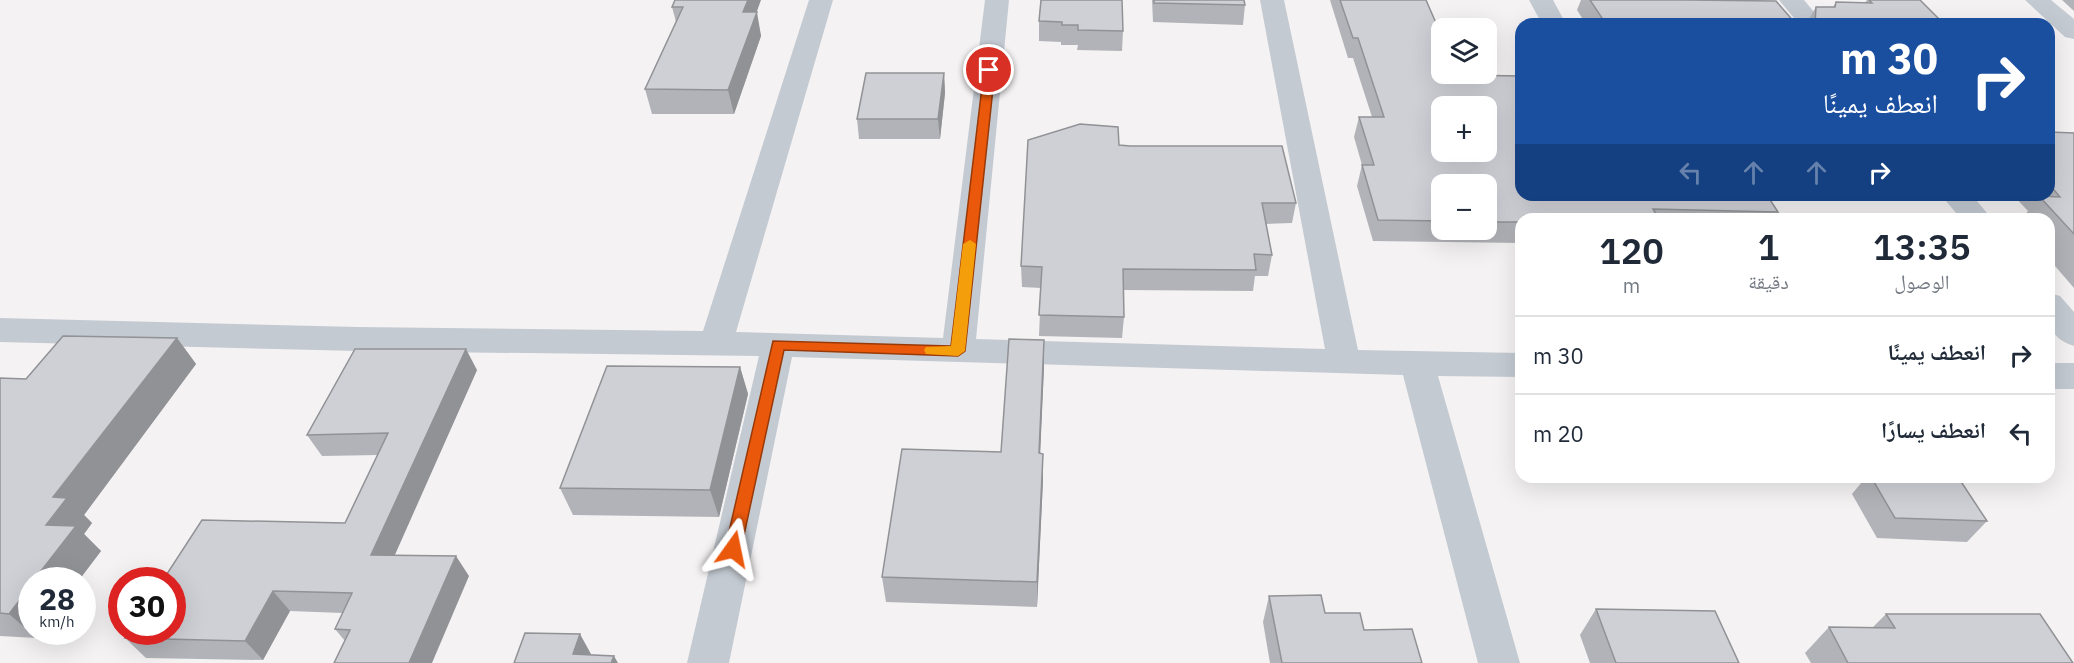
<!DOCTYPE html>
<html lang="ar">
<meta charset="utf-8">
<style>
body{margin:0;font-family:"IBM Plex Sans","Noto Naskh Arabic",sans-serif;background:#f6f6f7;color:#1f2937;direction:rtl;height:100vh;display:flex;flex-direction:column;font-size:22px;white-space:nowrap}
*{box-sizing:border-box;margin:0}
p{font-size:20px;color:#747a83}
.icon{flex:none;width:33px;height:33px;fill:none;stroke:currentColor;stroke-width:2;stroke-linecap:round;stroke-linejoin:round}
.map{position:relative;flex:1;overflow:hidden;direction:ltr}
.side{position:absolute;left:1515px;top:213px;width:540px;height:270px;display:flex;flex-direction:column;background:#fff;border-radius:18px;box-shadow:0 6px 24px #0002;direction:rtl}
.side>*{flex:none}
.guide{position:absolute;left:1515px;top:18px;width:540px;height:183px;border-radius:18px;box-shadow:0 6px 24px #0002;direction:rtl;background:#1a4fa0;color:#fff;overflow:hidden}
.controls{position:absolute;left:1431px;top:18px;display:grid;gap:12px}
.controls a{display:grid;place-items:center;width:66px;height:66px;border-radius:12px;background:#fff;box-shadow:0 6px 24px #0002;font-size:30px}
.speed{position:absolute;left:18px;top:567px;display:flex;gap:12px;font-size:30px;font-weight:700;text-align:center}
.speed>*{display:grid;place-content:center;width:78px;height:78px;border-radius:50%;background:#fff;box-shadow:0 6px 24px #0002;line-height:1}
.speed small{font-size:15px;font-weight:400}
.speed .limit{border:9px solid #d22;background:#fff;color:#111}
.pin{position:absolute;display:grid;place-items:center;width:51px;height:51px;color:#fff;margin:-26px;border:3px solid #fff;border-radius:50%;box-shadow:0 2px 6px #0007}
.me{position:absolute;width:66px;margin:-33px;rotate:12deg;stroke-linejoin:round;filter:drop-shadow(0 0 4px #0008)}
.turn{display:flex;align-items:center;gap:21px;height:126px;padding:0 18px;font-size:27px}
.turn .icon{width:78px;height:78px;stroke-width:2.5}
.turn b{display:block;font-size:42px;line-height:51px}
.lanes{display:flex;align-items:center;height:57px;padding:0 18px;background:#0003;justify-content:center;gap:30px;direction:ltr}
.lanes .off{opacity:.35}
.eta{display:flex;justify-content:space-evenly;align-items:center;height:102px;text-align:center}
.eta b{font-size:36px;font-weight:600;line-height:42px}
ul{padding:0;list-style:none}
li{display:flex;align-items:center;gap:18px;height:78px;padding:0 18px;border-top:2px solid #e0e1e3}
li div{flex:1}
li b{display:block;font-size:22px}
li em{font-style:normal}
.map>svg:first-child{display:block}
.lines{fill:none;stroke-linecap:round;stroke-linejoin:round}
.street{fill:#c4cad2;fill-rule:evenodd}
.wall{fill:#b2b3b8;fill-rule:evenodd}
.shaded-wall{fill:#919296}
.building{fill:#cfd0d6;stroke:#919296;stroke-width:1.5;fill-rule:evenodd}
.route{fill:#ea580c;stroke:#983908;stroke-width:1.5}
.slow{fill:#f59e0b}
</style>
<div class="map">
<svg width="2074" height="663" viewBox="0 0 2074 663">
<rect width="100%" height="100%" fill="#f4f2f2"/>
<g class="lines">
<path class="street" d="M 809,0 L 833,0 L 736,332 L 943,338 L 985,0 L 1009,0 L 976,339 L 1325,349 L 1260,0 L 1284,0 L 1358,350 L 1521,353 L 1521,377 L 1438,376 L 1520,663 L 1478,663 L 1403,375 L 792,357 L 729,663 L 687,663 L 759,356 L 358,351 L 0,342 L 0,318 L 358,327 L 703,331 Z
M 1529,0 L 1553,0 L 1566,24 L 1542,24 Z
M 1779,0 L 1804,0 L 1824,24 L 1799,24 Z
M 2025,0 L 2051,0 L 2074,19 L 2074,39 L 2065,37 Z
M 1941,195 L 1972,195 L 1992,219 L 1961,219 Z
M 2049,293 L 2060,296 L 2074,312 L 2074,346 C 2045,337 2049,318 2049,293 Z
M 2049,363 L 2074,363 L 2074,389 L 2049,389 Z"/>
</g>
<path class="wall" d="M 675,0 L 756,12 L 761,36 L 734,114 L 652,114 L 645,89 L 676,22 L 672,7 Z
M 1041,0 L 1123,31 L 1122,51 L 1077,50 L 1078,45 L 1061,45 L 1061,42 L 1039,41 L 1039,21 Z
M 1152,0 L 1244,0 L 1245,5 L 1243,25 L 1153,22 Z
M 1330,0 L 1426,0 L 1457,75 L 1652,199 L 1665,199 L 1662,195 L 1767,195 L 1778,212 L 1774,219 L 1521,219 L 1521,243 L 1373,241 L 1357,186 L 1362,165 L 1354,137 L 1359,117 L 1372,117 L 1353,58 L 1348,58 ZM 1442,184 L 1486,184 L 1486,230 L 1442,230 Z
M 1581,0 L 1686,0 L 1796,24 L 1586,24 L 1577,10 Z
M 1867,0 L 1920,0 L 1944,24 L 1806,24 L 1816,7 L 1833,7 L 1836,2 L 1865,3 Z
M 2062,0 L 2074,0 L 2074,11 Z
M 944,73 L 945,93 L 940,139 L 859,139 L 857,119 Z
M 2049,132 L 2074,133 L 2074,288 L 2049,259 L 2049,219 L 2021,219 L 2028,211 L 2013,195 L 2049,195 Z
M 1119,145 L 1296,203 L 1292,223 L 1266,224 L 1272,255 L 1268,276 L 1255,276 L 1253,291 L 1123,290 L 1124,317 L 1122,338 L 1039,336 L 1041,288 L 1022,287 L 1021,266 Z
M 177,338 L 196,364 L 84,515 L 92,523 L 84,534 L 101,551 L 79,580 L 32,580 L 32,632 L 42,632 L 37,638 L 0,636 L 0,378 L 26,379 Z
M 740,367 L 748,394 L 719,517 L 573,515 L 560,488 Z
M 1044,367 L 1040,453 L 1043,480 L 1037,607 L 886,602 L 882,577 L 1001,452 Z
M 477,370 L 394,555 L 469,576 L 345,641 L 335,629 L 343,613 L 290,611 L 263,660 L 146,658 L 125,638 L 345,523 L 378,455 L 322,456 L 307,435 Z
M 1866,477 L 1958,477 L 1987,521 L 1967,542 L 1877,538 L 1852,494 Z
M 1269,596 L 1325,613 L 1364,630 L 1422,663 L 1270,663 L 1263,622 Z
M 1596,609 L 1739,663 L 1590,663 L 1580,635 Z
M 1886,614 L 2073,663 L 1811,663 L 1805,653 L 1829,627 L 1873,627 Z"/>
<path class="shaded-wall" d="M 748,0 L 761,0 L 748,36 L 743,12 Z
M 757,12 L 761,36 L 734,114 L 728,90 Z
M 944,73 L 945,93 L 940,139 L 938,119 Z
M 177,338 L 196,364 L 84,515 L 92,523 L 84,534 L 101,551 L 79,580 L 34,580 L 53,497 Z
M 1044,340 L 1044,367 L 1039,480 L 1039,453 Z
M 466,349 L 477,370 L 386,575 L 371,555 Z
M 740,367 L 748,394 L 719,517 L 710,490 Z
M 1043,454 L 1043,480 L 1037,607 L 1037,582 Z
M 456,556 L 469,576 L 432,663 L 409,663 Z
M 32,584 L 32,632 L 42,632 L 37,638 L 9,614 Z
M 273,591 L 290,611 L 263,660 L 245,641 Z
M 580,634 L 591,654 L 587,663 L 573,654 Z
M 614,656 L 618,663 L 611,663 Z"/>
<path class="building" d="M 675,0 L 748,0 L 743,12 L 757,12 L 728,90 L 645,89 L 683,7 L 672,7 Z
M 1041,0 L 1122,0 L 1123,31 L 1078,30 L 1078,25 L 1062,25 L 1062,22 L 1039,21 Z
M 1154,0 L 1244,0 L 1245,5 L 1154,3 Z
M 1340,0 L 1426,0 L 1442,37 L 1442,74 L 1457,74 L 1457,75 L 1521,76 L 1521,195 L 1650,195 L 1652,199 L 1687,199 L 1685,195 L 1767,195 L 1778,212 L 1653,209 L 1659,219 L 1521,219 L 1521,222 L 1486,222 L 1486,184 L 1442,184 L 1442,221 L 1378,220 L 1362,165 L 1374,165 L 1359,117 L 1384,117 L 1358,38 L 1353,38 ZM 1442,106 L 1486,106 L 1486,152 L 1442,152 Z
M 1590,0 L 1686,0 L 1776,1 L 1796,24 L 1606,24 Z
M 1869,0 L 1920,0 L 1944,24 L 1815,24 L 1816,7 L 1835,7 L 1836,2 L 1872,3 Z
M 866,73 L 944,73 L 938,119 L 857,119 Z
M 1080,124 L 1118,127 L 1119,145 L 1130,146 L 1282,146 L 1296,203 L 1262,203 L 1272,255 L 1254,254 L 1256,270 L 1123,269 L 1124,317 L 1039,315 L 1042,267 L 1021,266 L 1028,140 Z
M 2049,132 L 2074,133 L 2074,234 L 2039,196 L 2060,197 L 2049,184 Z
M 63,336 L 177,338 L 53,497 L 67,498 L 46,525 L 76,526 L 34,580 L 32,580 L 32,584 L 9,614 L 0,613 L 0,378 L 26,379 Z
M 1009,339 L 1044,340 L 1039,453 L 1043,454 L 1037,582 L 882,577 L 902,449 L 1001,452 Z
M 355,349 L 466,349 L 371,555 L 456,556 L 409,663 L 334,663 L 350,630 L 335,629 L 352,593 L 273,591 L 245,641 L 125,638 L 130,632 L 172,632 L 172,580 L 163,580 L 202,520 L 345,523 L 388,433 L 307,435 Z
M 607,366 L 740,367 L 710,490 L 560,488 Z
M 1871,477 L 1958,477 L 1987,521 L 1895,518 Z
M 1321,595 L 1325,613 L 1360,613 L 1364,630 L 1412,629 L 1422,663 L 1282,663 L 1269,596 Z
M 1596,609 L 1715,611 L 1739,663 L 1616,663 Z
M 1886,614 L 2040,614 L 2073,663 L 1848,663 L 1829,627 L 1895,628 Z
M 525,633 L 580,634 L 573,654 L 614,656 L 611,663 L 514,663 Z"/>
<path class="route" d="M 989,67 L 995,70 L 965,351 L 958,356 L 784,350 L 741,549 L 739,554 L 733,556 L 727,554 L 725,549 L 773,341 L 951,346 L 984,70 Z"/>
<path class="slow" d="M 970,240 L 976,244 L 965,351 L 958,356 L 926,354 L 924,350 L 926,347 L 951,346 L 963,244 Z"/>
</svg>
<div class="controls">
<a><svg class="icon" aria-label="layers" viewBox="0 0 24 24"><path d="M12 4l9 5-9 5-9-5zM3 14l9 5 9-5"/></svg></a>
<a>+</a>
<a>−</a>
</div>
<div class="speed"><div>28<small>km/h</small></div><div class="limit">30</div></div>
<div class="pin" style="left:989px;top:70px;background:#d93025"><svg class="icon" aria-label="arrive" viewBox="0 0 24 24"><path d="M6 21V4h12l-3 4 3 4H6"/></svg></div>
<svg class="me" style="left:733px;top:549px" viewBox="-20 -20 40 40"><path d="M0-17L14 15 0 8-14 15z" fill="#ea580c" stroke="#fff" stroke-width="4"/></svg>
<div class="guide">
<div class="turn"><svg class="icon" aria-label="right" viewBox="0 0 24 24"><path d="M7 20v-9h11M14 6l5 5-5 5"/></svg><div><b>30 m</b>انعطف يمينًا</div></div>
<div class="lanes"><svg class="icon off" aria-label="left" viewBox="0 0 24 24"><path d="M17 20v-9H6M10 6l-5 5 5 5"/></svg><svg class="icon off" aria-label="ahead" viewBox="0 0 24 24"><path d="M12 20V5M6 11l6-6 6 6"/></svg><svg class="icon off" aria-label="ahead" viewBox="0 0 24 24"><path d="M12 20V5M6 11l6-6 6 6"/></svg><svg class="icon" aria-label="right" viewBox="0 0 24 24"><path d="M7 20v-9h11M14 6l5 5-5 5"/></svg></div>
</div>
<section class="side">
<div class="eta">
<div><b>13:35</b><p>الوصول</p></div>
<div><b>1</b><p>دقيقة</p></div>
<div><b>120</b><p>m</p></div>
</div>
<ul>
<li><svg class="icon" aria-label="right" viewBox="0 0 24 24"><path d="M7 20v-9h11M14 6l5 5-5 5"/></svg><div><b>انعطف يمينًا</b></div><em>30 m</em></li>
<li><svg class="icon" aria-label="left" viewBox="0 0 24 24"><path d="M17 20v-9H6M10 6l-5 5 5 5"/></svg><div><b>انعطف يسارًا</b></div><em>20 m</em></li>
</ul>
</section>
</div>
